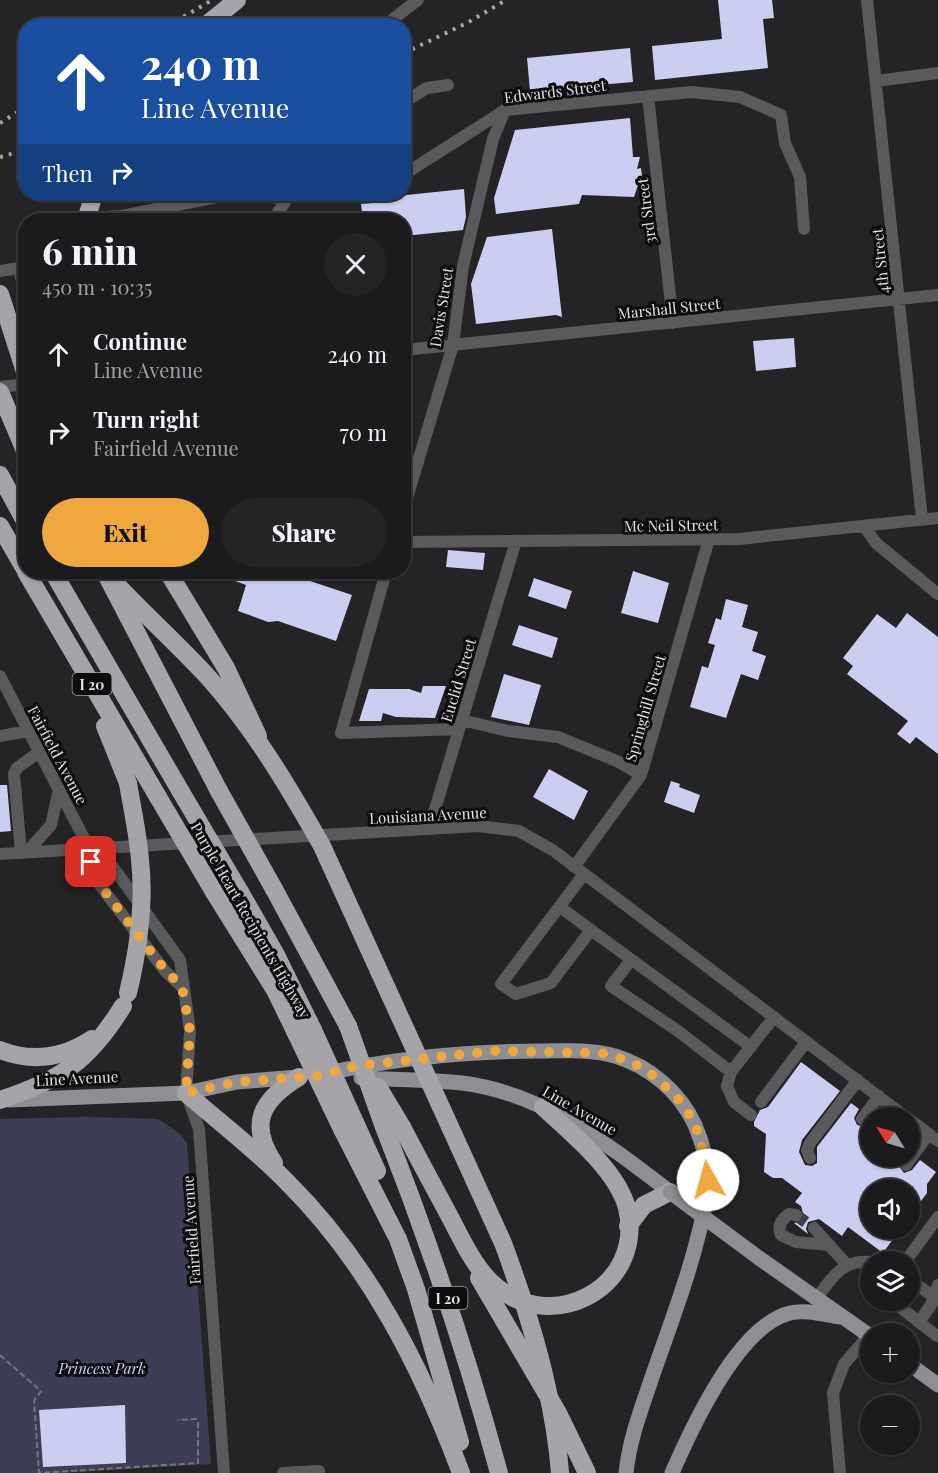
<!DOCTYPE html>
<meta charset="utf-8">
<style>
body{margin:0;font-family:"Playfair Display",serif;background:#242426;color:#f1f3f6;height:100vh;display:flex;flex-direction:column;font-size:22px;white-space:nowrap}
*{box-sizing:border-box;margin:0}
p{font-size:20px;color:#a0a1a4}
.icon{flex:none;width:33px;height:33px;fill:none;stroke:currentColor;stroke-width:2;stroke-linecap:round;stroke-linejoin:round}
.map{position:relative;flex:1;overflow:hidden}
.side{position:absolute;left:18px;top:213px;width:393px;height:366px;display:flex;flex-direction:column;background:#1b1b1d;border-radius:24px;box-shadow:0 2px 4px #0004,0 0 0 2px #39393b}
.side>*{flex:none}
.top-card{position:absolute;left:18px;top:18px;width:393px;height:183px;border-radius:24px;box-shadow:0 2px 4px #0004,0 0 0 2px #39393b;background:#1a4fa0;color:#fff;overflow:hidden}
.needle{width:39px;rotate:307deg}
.controls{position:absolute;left:860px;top:1107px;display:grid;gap:12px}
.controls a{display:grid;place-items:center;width:60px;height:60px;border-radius:50%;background:#1b1b1d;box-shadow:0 2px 4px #0004,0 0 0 2px #39393b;font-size:30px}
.pin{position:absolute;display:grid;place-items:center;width:51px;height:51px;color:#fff;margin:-26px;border-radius:12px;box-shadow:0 3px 9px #0006}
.me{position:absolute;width:66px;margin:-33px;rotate:353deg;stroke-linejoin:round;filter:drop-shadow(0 0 4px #0008)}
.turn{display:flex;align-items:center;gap:21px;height:126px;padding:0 24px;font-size:27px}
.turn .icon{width:78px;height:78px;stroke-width:2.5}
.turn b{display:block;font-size:42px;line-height:51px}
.then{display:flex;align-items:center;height:57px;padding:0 24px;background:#0003;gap:12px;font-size:22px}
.round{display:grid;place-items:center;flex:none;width:63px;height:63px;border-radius:32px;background:#242426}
.headline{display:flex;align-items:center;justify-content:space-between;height:102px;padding:0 24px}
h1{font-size:36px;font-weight:800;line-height:45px}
.button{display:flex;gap:12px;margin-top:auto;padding:12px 24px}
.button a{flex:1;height:69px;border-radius:36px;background:#efa73e;color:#111;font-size:24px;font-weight:800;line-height:69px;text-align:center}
.button a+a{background:#242426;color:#f1f3f6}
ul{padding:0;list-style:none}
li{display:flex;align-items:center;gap:18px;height:78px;padding:0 24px}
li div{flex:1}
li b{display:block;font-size:22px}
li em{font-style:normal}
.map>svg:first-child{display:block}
.green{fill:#3d3e55}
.building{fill:#cbcef0}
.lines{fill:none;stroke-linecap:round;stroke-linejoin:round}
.minor-tunnel{stroke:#404044;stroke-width:12;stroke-dasharray:12 6;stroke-linecap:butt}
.path{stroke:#767679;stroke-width:2;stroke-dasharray:6 3;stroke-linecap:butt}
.minor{stroke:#5a5a5c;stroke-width:12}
.major{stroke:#8f8f93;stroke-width:15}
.highway{stroke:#a4a4a9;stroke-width:18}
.rail{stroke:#a3a3a6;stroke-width:4;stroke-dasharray:3 6;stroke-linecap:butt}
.major-bridge{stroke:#8f8f93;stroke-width:15}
.highway-bridge{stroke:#a4a4a9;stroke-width:18}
.route{stroke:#efa73e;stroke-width:10;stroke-dasharray:0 18}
.labels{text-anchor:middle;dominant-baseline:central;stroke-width:6;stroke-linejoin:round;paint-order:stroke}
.shield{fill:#0d0d0f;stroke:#a2a2a5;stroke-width:1.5}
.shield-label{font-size:14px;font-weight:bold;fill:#e2e2e5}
.street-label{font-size:15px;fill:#e2e2e5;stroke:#0d0d0f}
.park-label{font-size:15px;font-style:italic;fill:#cdd0fd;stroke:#0d0d0f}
</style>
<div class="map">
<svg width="938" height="1473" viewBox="0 0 938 1473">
<rect width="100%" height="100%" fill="#242427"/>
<path class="green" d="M 87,1117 L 158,1119 L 179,1133 L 187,1143 L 211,1464 L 60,1473 L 0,1473 L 0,1119 Z"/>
<path class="building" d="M 718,0 L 772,0 L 774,18 L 763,19 L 768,68 L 655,80 L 652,46 L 722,39 Z
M 630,48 L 633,82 L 530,91 L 527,58 Z
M 630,118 L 633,157 L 640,157 L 637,169 L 641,168 L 643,184 L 638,185 L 634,197 L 582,195 L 579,204 L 496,214 L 494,198 L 515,130 Z
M 464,189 L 466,217 L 463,230 L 404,236 L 404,220 L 363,220 L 361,204 L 397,201 L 397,196 Z
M 552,229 L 562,317 L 556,315 L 476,324 L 471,284 L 487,237 Z
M 794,338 L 796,367 L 756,371 L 753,341 Z
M 448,550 L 485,553 L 483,570 L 446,567 Z
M 633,571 L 669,583 L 658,623 L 621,613 Z
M 211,572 L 299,572 L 298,577 L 352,595 L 336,641 L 278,621 L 268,622 L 238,611 L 246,585 Z
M 534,578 L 572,591 L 566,609 L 528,596 Z
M 726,599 L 748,605 L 742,627 L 758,632 L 752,651 L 766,656 L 758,680 L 741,674 L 726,718 L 690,707 L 702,666 L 708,668 L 715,645 L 708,643 L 716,618 L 721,620 Z
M 907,613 L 938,637 L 938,754 L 916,737 L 910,744 L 897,734 L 908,721 L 847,674 L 853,666 L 843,658 L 877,614 L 896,628 Z
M 519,625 L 558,638 L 552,658 L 512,645 Z
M 504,674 L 541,685 L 529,725 L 491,717 Z
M 423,686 L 446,686 L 435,718 L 396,717 L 383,713 L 381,721 L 359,721 L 369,689 L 409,689 L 421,693 Z
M 549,769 L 588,791 L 574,820 L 533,797 Z
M 671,781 L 680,784 L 679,787 L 700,795 L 694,813 L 664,802 Z
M 0,785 L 7,785 L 11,831 L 0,832 Z
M 801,1062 L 840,1091 L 802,1140 L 799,1152 L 805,1165 L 812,1166 L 817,1163 L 817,1147 L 851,1103 L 859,1109 L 854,1118 L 857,1125 L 865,1127 L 870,1122 L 870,1156 L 902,1156 L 898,1165 L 904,1173 L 912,1170 L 920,1160 L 936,1172 L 927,1184 L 927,1193 L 909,1217 L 909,1190 L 870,1190 L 870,1228 L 901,1228 L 883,1253 L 848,1227 L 842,1236 L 819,1219 L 808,1222 L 806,1229 L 808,1234 L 794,1223 L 800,1222 L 804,1217 L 801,1206 L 795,1202 L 802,1193 L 782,1178 L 773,1178 L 764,1172 L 766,1134 L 754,1126 L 754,1122 L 760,1110 L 768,1107 Z
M 125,1405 L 126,1463 L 43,1467 L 39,1410 Z"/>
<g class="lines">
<path class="minor-tunnel" d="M 796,1215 L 814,1228"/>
<path class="path" d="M 0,1355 L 41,1391 L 34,1401 L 39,1473 L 198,1463 L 198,1422 L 196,1419 L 178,1420"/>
<path class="minor" d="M 867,0 L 922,519
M 390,26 L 393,19 L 418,0
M 876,81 L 938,73
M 648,96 L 673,323
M 404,102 L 427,88 L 448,85
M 411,170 L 505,110 L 691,92 L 740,97 L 781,115 L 785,143 L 800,177 L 804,229
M 57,220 L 122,216 L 222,196 L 259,195 L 278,198 L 299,194
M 273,220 L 288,197
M 26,256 L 19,268 L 26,300
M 0,271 L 19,268
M 404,350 L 938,295
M 0,387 L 26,384
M 404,508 L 453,345 L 463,266 L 493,139 L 505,110
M 864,526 L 876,543 L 938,594
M 404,542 L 739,539 L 938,518
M 386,572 L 341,733 L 459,729
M 0,676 L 89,848 L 93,876 L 165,971 L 182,987
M 462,720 L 508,731 L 558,737 L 619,762 L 641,775
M 0,736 L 28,731
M 429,829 L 516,541
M 89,848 L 110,863 L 180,960 L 190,1031 L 186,1093 L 199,1129 L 224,1473
M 27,852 L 51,825 L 59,789
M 21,853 L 14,774 L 17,768 L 39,752
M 0,854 L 478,826 L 519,831 L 554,851 L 907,1118
M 574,867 L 641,775 L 709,539
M 584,874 L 501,984 L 516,994 L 551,983 L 591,930 L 751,1047
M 560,907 L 591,930
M 631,960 L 611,986 L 678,1031 L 731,1072 L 774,1017
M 731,1072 L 727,1086 L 734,1102 L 751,1115
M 761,1102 L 806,1042
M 862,1119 L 879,1096
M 909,1119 L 938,1141
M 810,1158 L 807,1150 L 810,1143 L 858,1080
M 906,1165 L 929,1134
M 796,1215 L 789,1214 C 782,1219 777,1226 781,1235 L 796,1242 L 830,1245
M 814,1228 L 847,1265
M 865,1262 L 870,1282
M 905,1262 L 938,1217
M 909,1279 L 938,1300
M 816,1299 C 831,1279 842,1259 870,1262
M 891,1300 L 919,1322 L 931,1305 L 938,1285
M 919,1322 L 937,1336
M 283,1473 L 319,1471
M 840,1473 L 833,1393 L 844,1364 L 869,1335"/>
<path class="major" d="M 323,1074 C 395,1058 469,1051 543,1051 C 567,1051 591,1049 615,1056 C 649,1066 680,1092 695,1125 C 704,1146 710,1171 707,1195 C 696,1260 670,1324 649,1386 C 639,1415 629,1443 626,1473
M 361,1078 C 395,1080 429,1079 462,1083 C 543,1093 607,1144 670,1192
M 9,1100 L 186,1093 L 237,1082 L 298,1077
M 759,1258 L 870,1336
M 909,1364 L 938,1385
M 672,1473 C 692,1427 738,1326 790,1313 C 806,1309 825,1315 841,1317"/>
<path class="highway" d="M 205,26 L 237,0
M 0,294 L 26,375
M 0,392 L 26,453
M 0,475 L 26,523
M 0,526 L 26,571
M 26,572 L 158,797
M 53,572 L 181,792
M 168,572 L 226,668 L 258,736
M 108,578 L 219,791
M 105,726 L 128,783
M 274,889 L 348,1026
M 214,892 L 275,990 L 295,1031
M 240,892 L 276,955 L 313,1030
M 0,1050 C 33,1063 63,1058 92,1039
M 186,1093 C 219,1122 255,1149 286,1181 C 368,1262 421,1366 461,1473
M 0,1100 C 61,1080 89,1061 123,1006
M 384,1127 C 429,1241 467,1355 499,1473
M 402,1127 C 418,1158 435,1189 451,1219 C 462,1240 473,1264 490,1281 C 549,1339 646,1288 627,1208 C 617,1170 571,1133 543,1107
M 358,1129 L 377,1171
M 343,1131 L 398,1239 L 416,1289 L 460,1442
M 274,1163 C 248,1124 261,1100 299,1077
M 628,1226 L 644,1205 L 670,1192
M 479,1278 L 558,1413 L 587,1473"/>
<path class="rail" d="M 168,26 L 212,0
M 404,53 L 467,23 L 506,0
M 0,123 L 26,107
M 0,157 L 26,150"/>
<path class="major-bridge" d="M 670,1192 L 759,1258"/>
<path class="highway-bridge" d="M 86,220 L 94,194
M 105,572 C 137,608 174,640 207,676 C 253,727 288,786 322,846 L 503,1243 C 530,1316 554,1395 560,1473
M 128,783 C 132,808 138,834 140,860 C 145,904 138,951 128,993
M 219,791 L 274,889
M 181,792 L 240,892
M 158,797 L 214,892
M 348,1026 L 384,1127
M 313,1030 L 358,1129
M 295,1031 L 343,1131
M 378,1087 L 402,1127"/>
</g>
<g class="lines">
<path class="route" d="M 91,862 L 93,876 L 165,970 L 182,987 L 190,1031 L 186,1093 L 237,1082 L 317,1076 L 357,1066 L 492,1051 L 601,1053 L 629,1061 L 649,1072 L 676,1096 L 691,1117 L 700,1137 L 708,1180"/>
</g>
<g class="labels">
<g class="shield">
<rect x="72.5" y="673" width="39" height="22" rx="4.5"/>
<rect x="428.5" y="1287" width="39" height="22" rx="4.5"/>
</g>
<g class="shield-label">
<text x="92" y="684">I 20</text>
<text x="448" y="1298">I 20</text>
</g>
<g class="street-label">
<text transform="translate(555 91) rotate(-7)">Edwards Street</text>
<text transform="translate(646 211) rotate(-97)">3rd Street</text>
<text transform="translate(880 261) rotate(-96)">4th Street</text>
<text transform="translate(441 307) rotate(-81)">Davis Street</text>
<text transform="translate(669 308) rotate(-6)">Marshall Street</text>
<text transform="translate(671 525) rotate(-1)">Mc Neil Street</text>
<text transform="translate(458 680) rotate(-73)">Euclid Street</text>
<text transform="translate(645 708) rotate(-74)">Springhill Street</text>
<text transform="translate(58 755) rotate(62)">Fairfield Avenue</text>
<text transform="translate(428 815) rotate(-3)">Louisiana Avenue</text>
<text transform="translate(251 920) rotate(60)">Purple Heart Recipients Highway</text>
<text transform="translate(77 1078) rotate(-3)">Line Avenue</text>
<text transform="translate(580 1110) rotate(30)">Line Avenue</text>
<text transform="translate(191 1230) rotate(-94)">Fairfield Avenue</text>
</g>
<g class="park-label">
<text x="102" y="1368">Princess Park</text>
</g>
</g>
</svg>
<div class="controls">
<a><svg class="needle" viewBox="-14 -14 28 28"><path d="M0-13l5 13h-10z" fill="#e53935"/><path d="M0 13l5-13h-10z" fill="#a0a1a4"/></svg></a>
<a><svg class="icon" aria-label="sound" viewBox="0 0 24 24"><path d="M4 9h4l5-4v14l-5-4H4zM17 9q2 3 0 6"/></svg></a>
<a><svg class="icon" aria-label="layers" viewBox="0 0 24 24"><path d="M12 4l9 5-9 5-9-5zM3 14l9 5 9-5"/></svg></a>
<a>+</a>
<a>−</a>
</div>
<div class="pin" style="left:91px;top:862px;background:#d93025"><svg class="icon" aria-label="arrive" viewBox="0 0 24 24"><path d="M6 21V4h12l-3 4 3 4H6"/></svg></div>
<svg class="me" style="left:708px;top:1180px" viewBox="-20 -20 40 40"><circle r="19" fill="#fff"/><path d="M0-13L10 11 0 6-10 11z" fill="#efa73e"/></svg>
<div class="top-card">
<div class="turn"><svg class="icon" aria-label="ahead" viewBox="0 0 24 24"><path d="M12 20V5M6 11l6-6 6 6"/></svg><div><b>240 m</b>Line Avenue</div></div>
<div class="then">Then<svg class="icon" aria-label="right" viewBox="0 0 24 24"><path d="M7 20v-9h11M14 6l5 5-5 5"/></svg></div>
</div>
<section class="side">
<div class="headline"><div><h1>6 min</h1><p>450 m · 10:35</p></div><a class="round"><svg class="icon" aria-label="close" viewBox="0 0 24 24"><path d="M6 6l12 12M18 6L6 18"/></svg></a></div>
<ul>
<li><svg class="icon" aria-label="ahead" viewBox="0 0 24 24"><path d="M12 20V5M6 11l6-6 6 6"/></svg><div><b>Continue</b><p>Line Avenue</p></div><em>240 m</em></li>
<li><svg class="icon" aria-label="right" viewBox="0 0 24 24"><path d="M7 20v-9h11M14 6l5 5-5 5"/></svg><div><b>Turn right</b><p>Fairfield Avenue</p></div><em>70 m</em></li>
</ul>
<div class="button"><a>Exit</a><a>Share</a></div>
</section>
</div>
